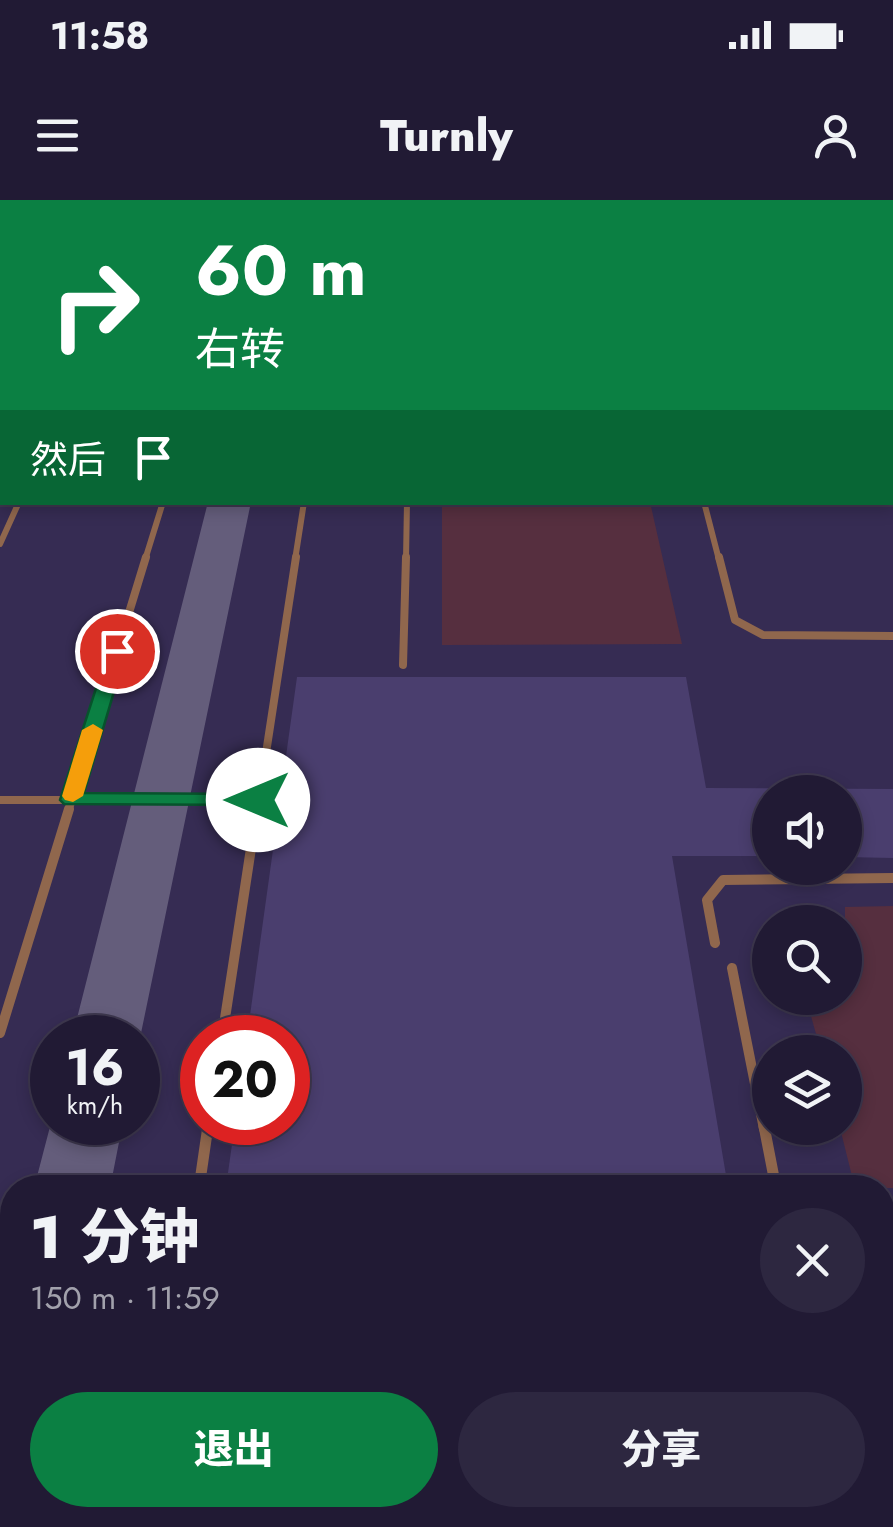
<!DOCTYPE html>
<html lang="zh">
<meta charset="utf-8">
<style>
body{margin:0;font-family:Jost,"Noto Sans SC",sans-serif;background:#2d2740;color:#f1f3f6;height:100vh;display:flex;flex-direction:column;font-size:38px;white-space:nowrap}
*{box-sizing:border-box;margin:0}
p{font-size:32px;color:#a2a1ac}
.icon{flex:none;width:55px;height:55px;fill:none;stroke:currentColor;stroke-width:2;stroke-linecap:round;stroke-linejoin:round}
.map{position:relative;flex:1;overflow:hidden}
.sheet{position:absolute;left:0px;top:975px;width:895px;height:352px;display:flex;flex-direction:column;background:#211a34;border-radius:40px 40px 0 0;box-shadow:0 5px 15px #0003,0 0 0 2px #3e384f}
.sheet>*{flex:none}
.top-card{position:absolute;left:0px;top:0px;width:895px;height:305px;box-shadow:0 5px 15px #0003,0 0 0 2px #3e384f;background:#0b8043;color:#fff;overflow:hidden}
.tools{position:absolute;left:752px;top:575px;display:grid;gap:20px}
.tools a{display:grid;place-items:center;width:110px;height:110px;border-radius:50%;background:#211a34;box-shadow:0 5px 15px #0003,0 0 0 2px #3e384f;font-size:50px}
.speed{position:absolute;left:30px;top:815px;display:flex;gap:20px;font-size:50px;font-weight:700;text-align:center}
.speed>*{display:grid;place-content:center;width:130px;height:130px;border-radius:50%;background:#211a34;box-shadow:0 5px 15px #0003,0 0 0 2px #3e384f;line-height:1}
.speed small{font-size:25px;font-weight:400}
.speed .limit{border:15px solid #d22;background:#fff;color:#111}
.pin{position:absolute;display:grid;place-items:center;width:85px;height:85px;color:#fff;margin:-42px;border:5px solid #fff;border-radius:50%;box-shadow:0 2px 10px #0007}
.me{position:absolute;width:110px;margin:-55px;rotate:270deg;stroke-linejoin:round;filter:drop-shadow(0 0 8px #0008)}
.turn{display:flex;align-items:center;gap:35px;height:210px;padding:0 30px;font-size:45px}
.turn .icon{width:130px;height:130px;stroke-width:2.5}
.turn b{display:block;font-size:70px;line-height:85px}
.then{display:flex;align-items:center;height:95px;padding:0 30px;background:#0003;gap:20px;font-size:38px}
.round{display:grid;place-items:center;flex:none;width:105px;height:105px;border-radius:52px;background:#2d2740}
.summary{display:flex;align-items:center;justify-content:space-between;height:170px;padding:0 30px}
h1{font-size:60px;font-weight:800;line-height:75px}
.button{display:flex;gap:20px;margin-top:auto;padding:20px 30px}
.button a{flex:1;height:115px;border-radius:60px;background:#0b8043;color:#fff;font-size:40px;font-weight:800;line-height:115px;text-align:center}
.button a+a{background:#2d2740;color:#f1f3f6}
.status{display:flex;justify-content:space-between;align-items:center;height:70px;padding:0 50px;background:#211a34;direction:ltr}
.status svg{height:28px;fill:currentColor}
header{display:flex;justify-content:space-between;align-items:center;height:130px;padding:0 30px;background:#211a34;font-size:45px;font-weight:800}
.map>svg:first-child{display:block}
.built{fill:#362c53;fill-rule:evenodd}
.green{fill:#4a3e6e}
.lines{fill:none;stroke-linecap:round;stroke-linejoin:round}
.taxiway{fill:#645d7b;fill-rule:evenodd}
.building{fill:#562f3f}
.lane-far4{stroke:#90674d;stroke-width:5}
.lane-far3{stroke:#90674d;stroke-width:6}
.lane-far2{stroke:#90674d;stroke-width:8}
.lane-far1{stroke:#90674d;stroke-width:10}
.lane{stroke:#90674d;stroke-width:11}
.street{fill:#90674d;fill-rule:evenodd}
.route{fill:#0b8043;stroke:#07532c;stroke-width:2.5}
.slow{fill:#f59e0b}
</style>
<div class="status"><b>11:58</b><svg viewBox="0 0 49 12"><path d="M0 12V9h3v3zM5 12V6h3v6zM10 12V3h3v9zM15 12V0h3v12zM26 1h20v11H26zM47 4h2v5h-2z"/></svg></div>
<header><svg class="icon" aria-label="menu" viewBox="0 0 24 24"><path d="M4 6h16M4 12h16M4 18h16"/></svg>Turnly<svg class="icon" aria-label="person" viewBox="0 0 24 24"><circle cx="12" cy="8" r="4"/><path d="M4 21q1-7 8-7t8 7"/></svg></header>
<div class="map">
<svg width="893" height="1327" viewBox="0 0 893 1327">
<rect width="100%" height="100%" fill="#2c2345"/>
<path class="built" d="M 0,0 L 893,0 L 893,1327 L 0,1327 ZM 2,2 L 892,2 L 892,302 L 2,302 ZM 770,592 L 845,592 L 845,668 L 770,668 ZM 770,722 L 845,722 L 845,798 L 770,798 ZM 52,838 L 138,838 L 138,922 L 52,922 ZM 202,838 L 288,838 L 288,922 L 202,922 ZM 770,852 L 845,852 L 845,928 L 770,928 ZM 12,988 L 882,988 L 882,1315 L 12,1315 Z"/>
<path class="green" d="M 297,477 L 686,477 L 706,588 L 893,589 L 893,658 L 845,657 L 845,592 L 770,592 L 770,656 L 672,656 L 728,987 L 226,987 L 235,923 L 288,922 L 288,838 L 247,837 Z"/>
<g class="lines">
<path class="taxiway" d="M 208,302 L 251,302 L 140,838 L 138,842 L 138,838 L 72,838 Z
M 52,919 L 52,922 L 123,922 L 110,988 L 34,988 Z
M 12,1213 L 12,1315 L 42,1315 L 36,1327 L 0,1327 L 0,1218 Z"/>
</g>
<path class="building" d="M 442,302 L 650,302 L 682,444 L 442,445 Z
M 893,706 L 893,988 L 855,988 L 840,928 L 845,928 L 845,852 L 821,852 L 806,798 L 845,798 L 845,707 Z"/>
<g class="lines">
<path class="lane-far4" d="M 0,4 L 3,0"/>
<path class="lane-far3" d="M 704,302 L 719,360
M 0,344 L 19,302
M 145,360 L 163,302
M 295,360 L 304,302
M 406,360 L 407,302"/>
<path class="lane-far2" d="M 719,357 L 735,420 L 763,435 L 893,436
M 403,465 L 406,357
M 0,600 L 258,600
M 68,612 L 146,357
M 257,612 L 296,357"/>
<path class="lane-far1" d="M 715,743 L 707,700 L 723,680 L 893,678
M 732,768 L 764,929
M 0,833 L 69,609
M 222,838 L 257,609
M 208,929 L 209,922"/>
<path class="lane" d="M 764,926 L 776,988
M 199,988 L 208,926
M 882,1052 L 893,1052
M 147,1327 L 149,1315"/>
<path class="street" d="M 781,0 L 789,0 L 790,2 L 782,2 Z
M 797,0 L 805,0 L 806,2 L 798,2 Z
M 892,90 L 893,90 L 893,96 L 892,96 Z
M 892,153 L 893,153 L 893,160 L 892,160 Z
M 892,188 L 893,188 L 893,195 L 892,195 Z
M 741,1315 L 767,1315 L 769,1327 L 743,1327 Z"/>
</g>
<path class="route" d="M 117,446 L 126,451 L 84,593 L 258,594 L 269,600 L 266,605 L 64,604 L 60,600 L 108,451 Z"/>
<path class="slow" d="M 93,524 L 103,530 L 83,596 L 73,602 L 65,600 L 62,596 L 82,530 Z"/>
</svg>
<div class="tools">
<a><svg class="icon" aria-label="sound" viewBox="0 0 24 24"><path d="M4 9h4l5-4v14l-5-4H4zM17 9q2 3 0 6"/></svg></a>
<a><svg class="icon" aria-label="search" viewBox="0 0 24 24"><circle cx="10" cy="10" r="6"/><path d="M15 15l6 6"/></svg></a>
<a><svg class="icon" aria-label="layers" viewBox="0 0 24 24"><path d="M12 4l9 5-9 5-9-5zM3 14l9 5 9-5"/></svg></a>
</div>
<div class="speed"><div>16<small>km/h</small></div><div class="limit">20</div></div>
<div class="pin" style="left:117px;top:451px;background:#d93025"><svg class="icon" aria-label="arrive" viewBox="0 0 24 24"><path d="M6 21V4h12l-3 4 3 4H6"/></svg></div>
<svg class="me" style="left:258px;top:600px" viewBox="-20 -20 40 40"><circle r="19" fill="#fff"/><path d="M0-13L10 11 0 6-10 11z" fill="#0b8043"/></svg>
<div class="top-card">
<div class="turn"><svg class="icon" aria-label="right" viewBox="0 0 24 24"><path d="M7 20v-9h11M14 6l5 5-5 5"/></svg><div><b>60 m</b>右转</div></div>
<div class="then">然后<svg class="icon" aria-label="arrive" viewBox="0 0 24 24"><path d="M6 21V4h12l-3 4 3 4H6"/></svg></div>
</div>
<section class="sheet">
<div class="summary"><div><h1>1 分钟</h1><p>150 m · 11:59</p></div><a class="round"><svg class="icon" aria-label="close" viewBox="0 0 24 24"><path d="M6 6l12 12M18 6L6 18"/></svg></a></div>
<div class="button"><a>退出</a><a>分享</a></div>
</section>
</div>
